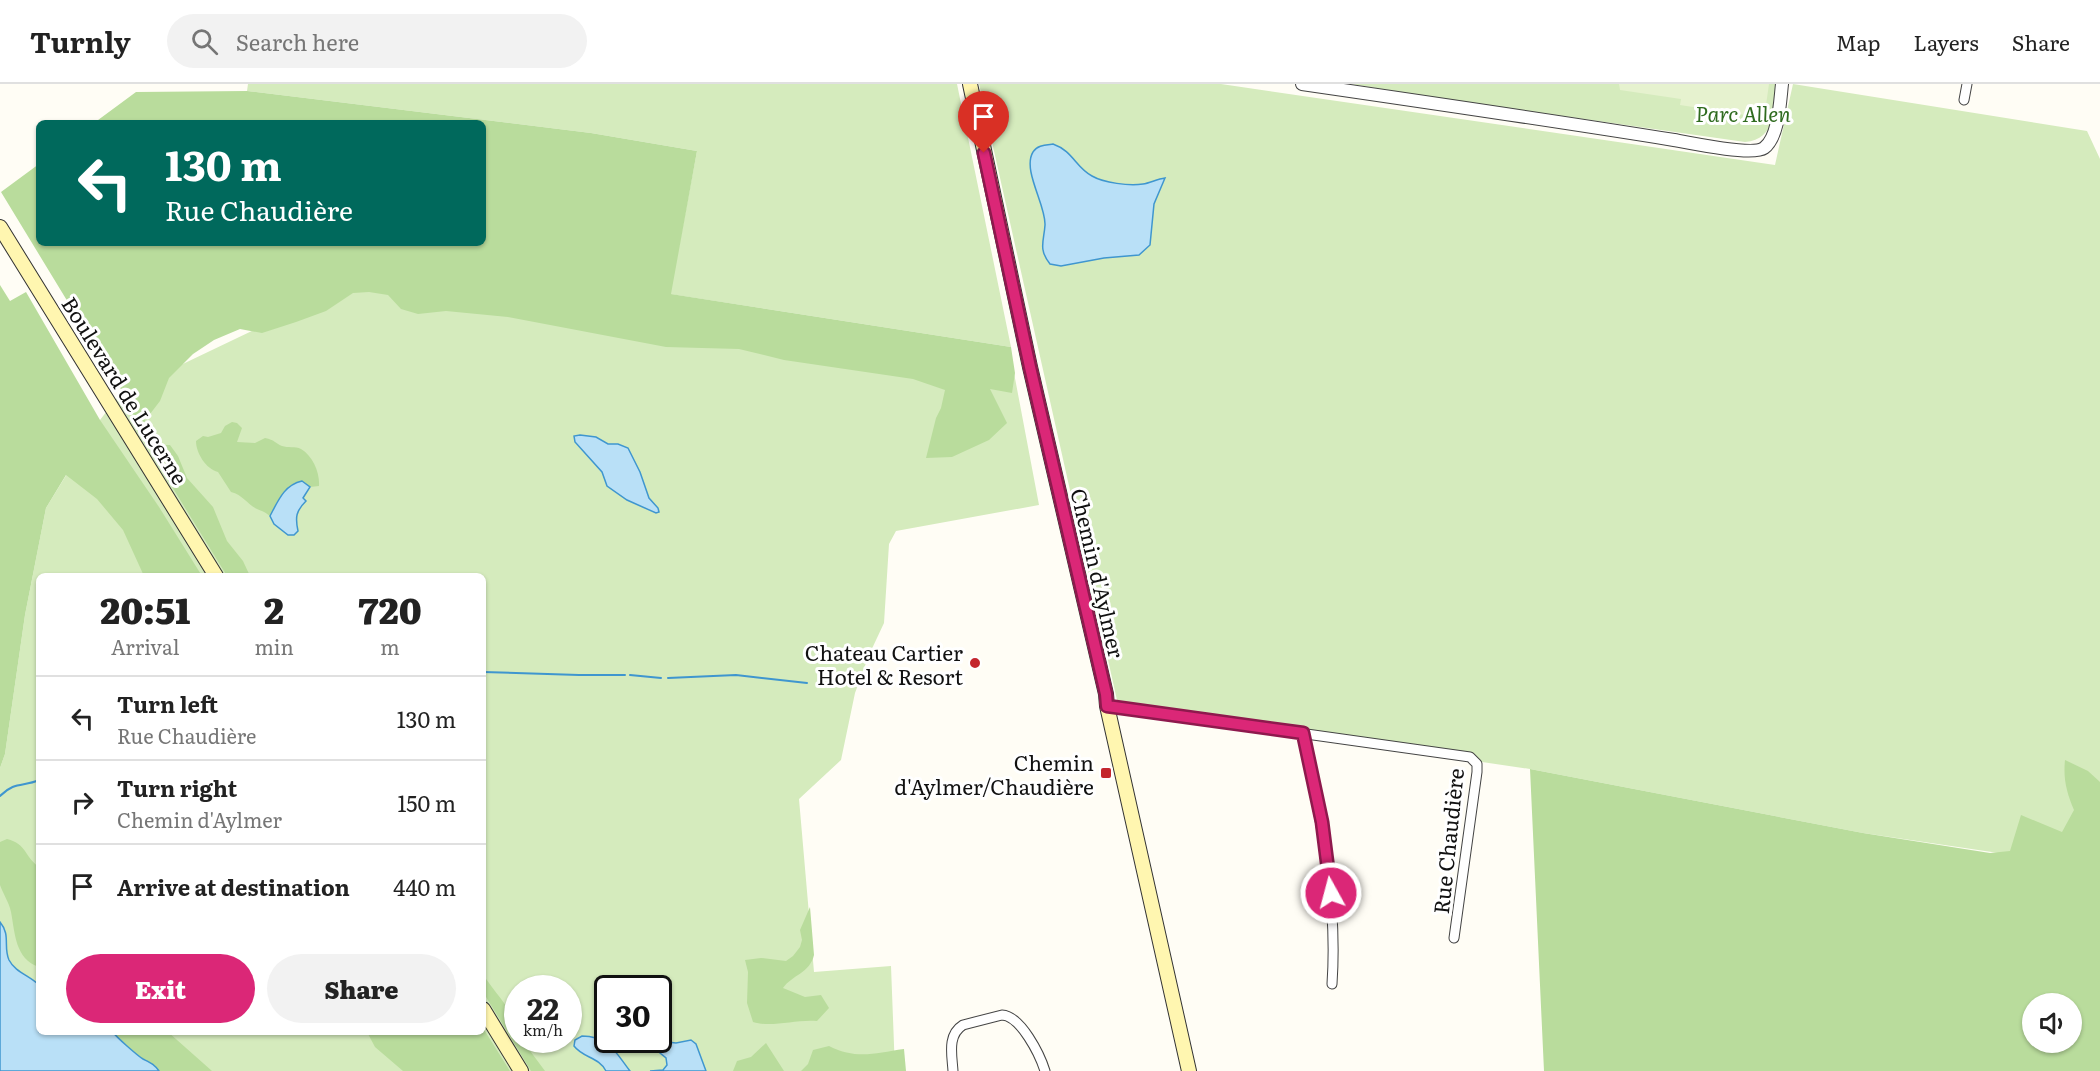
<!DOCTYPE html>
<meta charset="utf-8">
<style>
body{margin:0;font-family:Literata,serif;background:#f2f2f2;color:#222;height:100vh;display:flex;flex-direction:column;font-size:22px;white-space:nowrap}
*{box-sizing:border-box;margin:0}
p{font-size:20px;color:#767676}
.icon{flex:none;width:33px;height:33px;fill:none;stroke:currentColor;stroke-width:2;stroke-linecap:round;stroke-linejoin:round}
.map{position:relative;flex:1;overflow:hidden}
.sheet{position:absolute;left:36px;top:489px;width:450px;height:462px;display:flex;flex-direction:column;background:#fff;border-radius:9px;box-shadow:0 2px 4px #0004}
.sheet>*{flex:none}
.banner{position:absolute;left:36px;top:36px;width:450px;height:126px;border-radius:9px;box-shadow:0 2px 4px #0004;background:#00695c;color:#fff;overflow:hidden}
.controls{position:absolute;left:2022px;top:909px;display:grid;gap:12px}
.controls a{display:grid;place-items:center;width:60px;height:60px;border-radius:50%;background:#fff;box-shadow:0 2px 4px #0004;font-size:30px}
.speed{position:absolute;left:504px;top:891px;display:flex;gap:12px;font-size:30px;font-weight:700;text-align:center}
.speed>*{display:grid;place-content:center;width:78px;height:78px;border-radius:50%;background:#fff;box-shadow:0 2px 4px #0004;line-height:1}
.speed small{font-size:15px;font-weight:400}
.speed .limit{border:3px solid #111;border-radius:9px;background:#fff;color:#111}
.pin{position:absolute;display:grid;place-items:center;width:51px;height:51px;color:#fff;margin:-62px -26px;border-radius:50% 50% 50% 0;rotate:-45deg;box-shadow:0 0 6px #0007}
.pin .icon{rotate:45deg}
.me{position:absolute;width:66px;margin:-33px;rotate:353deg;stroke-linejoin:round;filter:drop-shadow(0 0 4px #0008)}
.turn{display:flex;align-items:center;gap:21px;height:126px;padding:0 30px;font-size:27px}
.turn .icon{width:78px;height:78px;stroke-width:2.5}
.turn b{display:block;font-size:42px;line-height:51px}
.eta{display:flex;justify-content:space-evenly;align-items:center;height:102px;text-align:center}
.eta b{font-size:36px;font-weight:800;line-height:42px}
.cta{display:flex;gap:12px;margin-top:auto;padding:12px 30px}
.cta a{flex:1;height:69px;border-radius:36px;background:#db2777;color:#fff;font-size:24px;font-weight:800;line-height:69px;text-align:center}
.cta a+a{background:#f2f2f2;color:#222}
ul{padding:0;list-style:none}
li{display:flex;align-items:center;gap:18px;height:84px;padding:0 30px;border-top:2px solid #e0e0e0}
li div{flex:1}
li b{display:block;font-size:22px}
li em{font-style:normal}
header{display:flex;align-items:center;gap:36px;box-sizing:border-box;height:84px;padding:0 30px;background:#fff;border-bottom:2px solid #e0e0e0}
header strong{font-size:28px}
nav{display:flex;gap:33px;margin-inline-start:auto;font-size:21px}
.search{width:420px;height:54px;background:#f2f2f2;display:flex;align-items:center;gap:15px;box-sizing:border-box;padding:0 21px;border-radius:33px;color:#767676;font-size:22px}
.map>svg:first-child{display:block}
.green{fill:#d5ebbd;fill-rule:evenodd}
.forest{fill:#b9dc9c;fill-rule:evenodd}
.pitch{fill:#e6f2cf}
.water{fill:#b9e0f7;stroke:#3f96cf;stroke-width:1.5}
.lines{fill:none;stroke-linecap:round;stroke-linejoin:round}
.stream{stroke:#3f96cf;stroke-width:2}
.minor-casing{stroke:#444;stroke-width:11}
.tertiary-casing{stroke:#444;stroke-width:14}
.secondary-casing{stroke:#333;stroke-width:16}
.minor{stroke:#fff;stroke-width:9}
.tertiary{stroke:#fff;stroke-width:12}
.secondary{stroke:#fff6b0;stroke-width:14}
.route-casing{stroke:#8e194d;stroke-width:15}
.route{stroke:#db2777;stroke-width:10}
.poi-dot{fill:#c4262e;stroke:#fff;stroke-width:2}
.labels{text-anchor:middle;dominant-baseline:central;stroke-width:6;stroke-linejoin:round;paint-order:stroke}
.park-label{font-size:21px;font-style:italic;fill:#2f6b1f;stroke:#fff}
.street-label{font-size:21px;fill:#111;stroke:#fff}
.poi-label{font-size:21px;fill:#111;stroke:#fff;text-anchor:end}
</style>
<header>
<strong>Turnly</strong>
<div class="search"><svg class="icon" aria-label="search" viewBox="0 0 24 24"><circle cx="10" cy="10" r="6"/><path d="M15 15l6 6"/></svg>Search here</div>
<nav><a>Map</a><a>Layers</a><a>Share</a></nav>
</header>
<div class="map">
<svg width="2100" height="987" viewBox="0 0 2100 987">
<rect width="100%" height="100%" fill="#fffdf5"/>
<path class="green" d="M 248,0 L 957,0 L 1011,263 L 670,210 L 697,67 L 591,49 L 247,7 Z
M 979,0 L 1221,0 L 1775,81 L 1793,0 L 2087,47 L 2100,75 L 2100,784 L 1863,749 L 1530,685 L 1119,625 Z
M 1351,0 L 1777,0 C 1773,25 1777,55 1745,58 L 1451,16 Z
M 350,200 L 1014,289 L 1039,421 L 896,447 L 889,460 L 884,539 L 869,571 L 855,609 L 841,676 L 799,715 L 814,888 L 891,882 L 895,987 L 159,987 L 154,980 L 141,974 L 113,948 L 483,948 L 483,492 L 39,492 L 39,901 C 30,892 15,888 9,876 C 3,863 11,851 0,838 L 0,684 L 5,670 L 25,531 L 46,424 L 100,336 L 120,310 ZM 518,904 L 568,904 L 568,956 L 518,956 ZM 608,904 L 658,904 L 658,956 L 608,956 Z"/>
<path class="forest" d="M 247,7 L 591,49 L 697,67 L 671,210 L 1011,263 L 1015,289 L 1012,309 L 990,305 L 1007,339 L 989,356 L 952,373 L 926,374 L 936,334 L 941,324 L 945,306 L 913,295 L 784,276 L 739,265 L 666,263 L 508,233 L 446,227 L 418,230 L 401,225 L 388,211 L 369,208 L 353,209 L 326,227 L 296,238 L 262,249 L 240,245 L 214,256 L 193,270 L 169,294 L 160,317 L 150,330 L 143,333 L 156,355 L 146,361 L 122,307 L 1,108 L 39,80 L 39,159 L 483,159 L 483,39 L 94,39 L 136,8 Z
M 0,201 L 10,217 L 26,208 L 100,336 L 159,423 L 202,492 L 144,492 L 123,446 L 97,415 L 66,391 L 46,424 L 25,531 L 5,670 L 0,684 Z
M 232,338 L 237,339 L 242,344 L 237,358 L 255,359 L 265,354 C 275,356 275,359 282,362 C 288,364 295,362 301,365 C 313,372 320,389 319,402 L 310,403 L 302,397 L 270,432 C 265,428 262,427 257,425 C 247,420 243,411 231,408 L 218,388 C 206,385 196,369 196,357 L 203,352 L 208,353 L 221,349 L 225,342 Z
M 161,361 L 170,361 L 178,372 L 187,394 L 213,423 L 227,457 L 243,477 L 250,492 L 227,492 L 150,367 Z
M 2065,676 L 2088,687 L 2100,698 L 2100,987 L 1544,987 L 1530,685 L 1863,749 L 1990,769 L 2010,767 L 2021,731 L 2062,748 L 2074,726 C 2067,709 2063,696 2065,676 ZM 2032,920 L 2072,920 L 2072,958 L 2032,958 Z
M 7,755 C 27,760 24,772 39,783 L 39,883 C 15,875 15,849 11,828 C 9,818 3,810 0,801 C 0,789 0,771 0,758 Z
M 810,823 L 814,871 C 810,889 792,891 783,904 L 805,913 L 821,911 L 829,924 L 817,937 C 796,935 772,944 753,938 L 747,919 L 748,888 L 745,876 L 761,874 L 786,877 L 793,872 L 800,863 L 802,856 L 800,846 Z
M 483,890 C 496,912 518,928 518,956 L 522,956 L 545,987 L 531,987 L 483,908 Z
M 483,944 L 510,987 L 403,987 L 375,963 L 367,948 L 483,948 Z
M 113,948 L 168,948 L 212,987 L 159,987 C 154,980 151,979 143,975 C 138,972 116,953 113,948 Z
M 766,959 L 784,987 L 733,987 L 737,977 L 751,973 Z
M 829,962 C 857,976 875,969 904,965 L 906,987 L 801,987 L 808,980 L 813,966 Z"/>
<path class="pitch" d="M 1619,0 L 1769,0 L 1766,21 L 1752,32 L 1680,21 L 1681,15 L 1620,6 Z"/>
<path class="water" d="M 1053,60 C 1073,67 1076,84 1092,92 C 1104,99 1129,102 1143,100 C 1150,99 1157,95 1165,94 L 1154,120 L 1150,161 L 1139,171 L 1104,174 L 1061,182 L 1050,180 C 1038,165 1044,157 1045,141 C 1046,121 1022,86 1033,68 C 1037,61 1046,61 1053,60 Z
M 580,351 L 596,353 L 608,360 L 618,360 L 628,364 L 640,388 L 649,414 L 658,424 L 659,428 L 656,429 L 627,416 L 607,402 L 602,388 L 575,358 L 574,352 Z
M 302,397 L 310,403 L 303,414 L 306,417 C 296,427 295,433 298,447 L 294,451 L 288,451 L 274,440 L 270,432 C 278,417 284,401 302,397 Z
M 0,838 C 11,851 3,863 9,876 C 15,888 30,892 39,901 L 39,948 L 113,948 C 116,953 138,972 143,975 C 151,979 154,980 159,987 L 0,987 Z
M 582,952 C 609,952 616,969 630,987 L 606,987 C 599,973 583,974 574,962 L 575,956 Z
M 691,956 L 696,960 L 706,987 L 650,987 L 663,986 L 667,981 L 666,974 L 655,965 L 655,960 L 659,957 L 676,959 Z"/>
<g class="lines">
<path class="stream" d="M 483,588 L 579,591 L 625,591
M 630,591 L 661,594
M 668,594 L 736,591 L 807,599
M 0,712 C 15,697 23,703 39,696"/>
<g class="minor-casing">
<path id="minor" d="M 1964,16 L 1967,0
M 1107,622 L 1470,673 L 1477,680 L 1477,688 L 1454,854
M 1303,649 C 1320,732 1338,814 1332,900
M 953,987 C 952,971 947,951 963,941 L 1002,931 C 1021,932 1040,971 1045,987"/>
</g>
<g class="tertiary-casing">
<path id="tertiary" d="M 1302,0 C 1426,18 1550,36 1674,56 C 1690,59 1753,72 1764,64 C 1779,53 1780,17 1782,0"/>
</g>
<g class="secondary-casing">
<path id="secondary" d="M 970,0 L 1030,283 L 1106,610 L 1107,622 L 1189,987
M 0,143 L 216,492
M 483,925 L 521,987"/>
</g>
<use href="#minor" class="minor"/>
<use href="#tertiary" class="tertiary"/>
<use href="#secondary" class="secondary"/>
</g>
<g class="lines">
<g class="route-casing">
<path id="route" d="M 984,69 L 1030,283 L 1106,610 L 1107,622 L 1303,649 L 1322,738 L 1331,809"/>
</g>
<use href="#route" class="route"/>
</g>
<g class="poi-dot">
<circle cx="975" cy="579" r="6"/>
<rect x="1100" y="683" width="12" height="12" rx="3"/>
</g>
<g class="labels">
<g class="park-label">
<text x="1743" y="28">Parc Allen</text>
</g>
<g class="street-label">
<text transform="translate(126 306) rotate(58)">Boulevard de Lucerne</text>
<text transform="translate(1099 489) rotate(77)">Chemin d'Aylmer</text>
<text transform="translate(1447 757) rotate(-84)">Rue Chaudière</text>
</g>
<g class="poi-label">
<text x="963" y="567">Chateau Cartier<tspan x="963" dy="24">Hotel &amp; Resort</tspan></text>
<text x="1094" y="677">Chemin<tspan x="1094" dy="24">d'Aylmer/Chaudière</tspan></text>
</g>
</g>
</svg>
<div class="controls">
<a><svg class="icon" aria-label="sound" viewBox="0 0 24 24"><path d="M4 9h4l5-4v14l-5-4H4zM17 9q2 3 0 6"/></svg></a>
</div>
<div class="speed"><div>22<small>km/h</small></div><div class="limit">30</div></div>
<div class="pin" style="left:984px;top:69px;background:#d93025"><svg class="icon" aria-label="arrive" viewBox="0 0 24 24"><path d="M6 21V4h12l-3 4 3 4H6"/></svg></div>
<svg class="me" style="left:1331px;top:809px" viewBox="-20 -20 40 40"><circle r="17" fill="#db2777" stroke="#fff" stroke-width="3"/><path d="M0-11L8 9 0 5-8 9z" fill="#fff"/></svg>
<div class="banner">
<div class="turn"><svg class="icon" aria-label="left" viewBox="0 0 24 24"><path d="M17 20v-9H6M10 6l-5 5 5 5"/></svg><div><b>130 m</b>Rue Chaudière</div></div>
</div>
<section class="sheet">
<div class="eta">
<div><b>20:51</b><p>Arrival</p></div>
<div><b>2</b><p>min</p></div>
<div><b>720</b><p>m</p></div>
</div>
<ul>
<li><svg class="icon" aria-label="left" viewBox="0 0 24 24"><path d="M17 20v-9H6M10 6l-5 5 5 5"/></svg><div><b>Turn left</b><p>Rue Chaudière</p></div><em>130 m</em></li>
<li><svg class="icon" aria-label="right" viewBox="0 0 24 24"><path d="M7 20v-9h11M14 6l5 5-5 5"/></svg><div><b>Turn right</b><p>Chemin d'Aylmer</p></div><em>150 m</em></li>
<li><svg class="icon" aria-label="arrive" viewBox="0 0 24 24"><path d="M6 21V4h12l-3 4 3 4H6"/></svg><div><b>Arrive at destination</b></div><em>440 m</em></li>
</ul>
<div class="cta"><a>Exit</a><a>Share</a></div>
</section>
</div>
